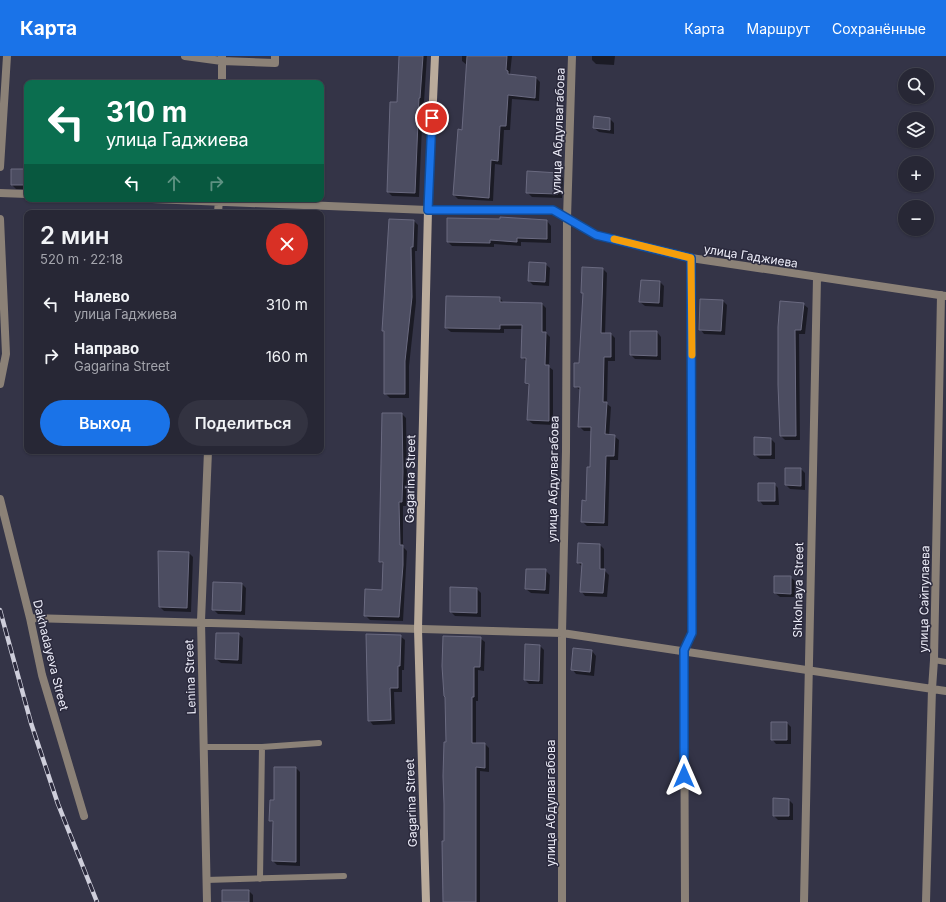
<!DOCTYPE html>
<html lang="ru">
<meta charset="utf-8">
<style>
body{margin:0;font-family:Inter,sans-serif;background:#333341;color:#f1f3f6;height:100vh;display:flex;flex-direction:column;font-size:15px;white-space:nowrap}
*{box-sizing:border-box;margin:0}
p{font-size:13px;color:#a4a5ad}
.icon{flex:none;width:22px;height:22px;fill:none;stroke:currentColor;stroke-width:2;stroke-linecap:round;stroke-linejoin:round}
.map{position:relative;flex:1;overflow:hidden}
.details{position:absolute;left:24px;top:154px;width:300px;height:244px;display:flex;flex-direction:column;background:#272735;border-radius:8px;box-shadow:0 1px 3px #0004,0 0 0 1px #434450}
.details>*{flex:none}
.top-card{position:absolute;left:24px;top:24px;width:300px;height:122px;border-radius:8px;box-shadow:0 1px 3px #0004,0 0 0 1px #434450;background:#0b6e4f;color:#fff;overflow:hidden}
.buttons{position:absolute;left:898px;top:12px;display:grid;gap:8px}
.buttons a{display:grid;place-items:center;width:36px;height:36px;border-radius:50%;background:#272735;box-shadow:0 1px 3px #0004,0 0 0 1px #434450;font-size:20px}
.pin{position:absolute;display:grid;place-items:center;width:34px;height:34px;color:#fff;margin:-17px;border:2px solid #fff;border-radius:50%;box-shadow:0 1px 4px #0007}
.me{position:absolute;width:44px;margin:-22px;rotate:0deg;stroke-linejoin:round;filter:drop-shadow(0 0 3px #0008)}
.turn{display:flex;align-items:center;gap:14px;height:84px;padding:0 16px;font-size:18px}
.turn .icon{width:52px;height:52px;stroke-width:2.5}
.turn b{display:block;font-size:28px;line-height:34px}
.lanes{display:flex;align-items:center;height:38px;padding:0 16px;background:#0003;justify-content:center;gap:20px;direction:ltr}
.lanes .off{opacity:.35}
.round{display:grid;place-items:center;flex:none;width:42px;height:42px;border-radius:21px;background:#333341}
.headline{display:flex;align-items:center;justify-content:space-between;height:68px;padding:0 16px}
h1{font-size:24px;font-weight:600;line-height:30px}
.button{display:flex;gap:8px;margin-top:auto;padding:8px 16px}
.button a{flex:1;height:46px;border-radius:24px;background:#1a73e8;color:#fff;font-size:16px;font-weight:600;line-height:46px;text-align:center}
.button a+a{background:#333341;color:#f1f3f6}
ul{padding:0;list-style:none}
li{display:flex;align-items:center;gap:12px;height:52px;padding:0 16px}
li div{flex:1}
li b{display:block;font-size:15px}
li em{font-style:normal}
header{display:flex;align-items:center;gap:24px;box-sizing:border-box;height:56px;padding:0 20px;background:#1a73e8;color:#fff}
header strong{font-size:19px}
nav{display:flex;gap:22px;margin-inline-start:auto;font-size:14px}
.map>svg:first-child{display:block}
.shadow{fill:#0007}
.building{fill:#4c4d61;stroke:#6a6a80}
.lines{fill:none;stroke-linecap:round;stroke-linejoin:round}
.lane{stroke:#8b8177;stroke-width:6}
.street{stroke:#8b8177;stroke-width:8}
.secondary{stroke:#baab9b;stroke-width:8}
.rail-casing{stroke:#cecedb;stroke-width:4.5}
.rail{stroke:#2b2a3d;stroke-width:3;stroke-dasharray:9;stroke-linecap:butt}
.route-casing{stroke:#114b97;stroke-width:10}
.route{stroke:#1a73e8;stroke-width:7}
.slow{stroke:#f59e0b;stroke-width:7}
.labels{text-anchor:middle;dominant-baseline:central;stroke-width:3;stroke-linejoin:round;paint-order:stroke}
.street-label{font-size:12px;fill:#ededf9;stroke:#2b2a3d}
</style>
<header>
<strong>Карта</strong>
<nav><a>Карта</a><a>Маршрут</a><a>Сохранённые</a></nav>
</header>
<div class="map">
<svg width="946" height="846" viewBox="0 0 946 846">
<rect width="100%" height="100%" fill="#343447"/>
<path class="shadow" d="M 400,0 L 427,0 L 424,46 L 423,46 L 419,141 L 392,140 L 388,136 L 391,47 L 398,47 Z
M 462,0 L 512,0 L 510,18 L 512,20 L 536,22 L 540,26 L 539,45 L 512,43 L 510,74 L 504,74 L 502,109 L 495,108 L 493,145 L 458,143 L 454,139 L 463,75 L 467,9 L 462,5 Z
M 592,0 L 615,0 L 614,9 L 596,8 L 592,4 Z
M 610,63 L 614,67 L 614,78 L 599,76 L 594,72 Z
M 23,114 L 27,118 L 27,133 L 16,133 L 12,129 Z
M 558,118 L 563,122 L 562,142 L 532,141 L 527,136 Z
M 414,165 L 418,169 L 417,195 L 415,195 L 416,246 L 409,310 L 409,342 L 390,342 L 385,337 L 385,277 L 383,275 Z
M 547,165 L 551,170 L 551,187 L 521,186 L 521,190 L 494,188 L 494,191 L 452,190 L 448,186 Z
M 545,208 L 550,212 L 549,230 L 533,229 L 529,225 Z
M 583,212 L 603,213 L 607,217 L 605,278 L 611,278 L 615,282 L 615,305 L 608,305 L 607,348 L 611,351 L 609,380 L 614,380 L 619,384 L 618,404 L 610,404 L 608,470 L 587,470 L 582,465 L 591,412 L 592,375 L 584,375 L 579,370 L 581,335 L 575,330 L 580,308 L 584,238 Z
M 660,226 L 664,230 L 663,251 L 645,250 L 640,246 Z
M 500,242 L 504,247 L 542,248 L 546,252 L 546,277 L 550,281 L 549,311 L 553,314 L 553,369 L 533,368 L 528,364 L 529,330 L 526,327 L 527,306 L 522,301 L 523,273 L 504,273 L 504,277 L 451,276 L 446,272 Z
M 723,245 L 727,249 L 725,279 L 704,278 L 700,273 Z
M 803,248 L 808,252 L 805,278 L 799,278 L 800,384 L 785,384 L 781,380 L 779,271 Z
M 657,276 L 661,281 L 661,304 L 635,303 L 631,299 Z
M 383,358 L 402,358 L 406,362 L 407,421 L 406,450 L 403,450 L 403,491 L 407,495 L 403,565 L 370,564 L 365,559 L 383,535 L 384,510 L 380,505 Z
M 770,382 L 775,387 L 775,403 L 760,403 L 755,399 Z
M 801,413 L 805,417 L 805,434 L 790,433 L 786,429 Z
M 774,428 L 778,432 L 779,449 L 763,449 L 759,444 Z
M 600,489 L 604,493 L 604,514 L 609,519 L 607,541 L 585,540 L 581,535 L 583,511 L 578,507 Z
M 189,497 L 193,501 L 191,556 L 164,555 L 160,551 Z
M 527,514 L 545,514 L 550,519 L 549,538 L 531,537 L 526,533 Z
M 790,521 L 795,525 L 795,541 L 780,541 L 775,537 Z
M 242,528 L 246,532 L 245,559 L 218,558 L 213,553 Z
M 477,533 L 481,537 L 481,561 L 455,560 L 451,556 Z
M 238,578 L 243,582 L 242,608 L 221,607 L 216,603 Z
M 400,580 L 405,584 L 404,614 L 402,614 L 402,636 L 394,636 L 395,668 L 373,669 L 369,664 Z
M 480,582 L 485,586 L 484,615 L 478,614 L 478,645 L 476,645 L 476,688 L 485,688 L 489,692 L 489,716 L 480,715 L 480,846 L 444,846 L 447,687 Z
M 540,590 L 544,594 L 543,628 L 529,628 L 525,624 Z
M 574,593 L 592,595 L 596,600 L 594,620 L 576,618 L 572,613 Z
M 787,667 L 791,671 L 791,688 L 776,688 L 772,683 Z
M 296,712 L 300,716 L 300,810 L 277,809 L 273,805 L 274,768 L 270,764 L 275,745 Z
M 789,744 L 793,748 L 793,764 L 778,764 L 774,760 Z
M 249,835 L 253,839 L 253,846 L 223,846 Z"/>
<path class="building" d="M 399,0 L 423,0 L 420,42 L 419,42 L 415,137 L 387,136 L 390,46 L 397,46 Z
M 467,0 L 507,0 L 506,14 L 508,15 L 508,18 L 536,21 L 535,42 L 508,39 L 506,70 L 500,70 L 498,105 L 491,104 L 489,142 L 453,139 L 458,73 L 462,74 Z
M 594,60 L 610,62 L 610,74 L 593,72 Z
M 11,113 L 24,113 L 24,129 L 11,129 Z
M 527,115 L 559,117 L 558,138 L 526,137 Z
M 500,161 L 547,164 L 547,183 L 517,182 L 517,186 L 490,184 L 490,187 L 447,186 L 447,162 L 500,163 Z
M 389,163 L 414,164 L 413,191 L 411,191 L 412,241 L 405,305 L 405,338 L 384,338 L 384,275 L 382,275 Z
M 529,206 L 546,207 L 545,226 L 528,225 Z
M 582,211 L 603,212 L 601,277 L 611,277 L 611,301 L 604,301 L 603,346 L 607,346 L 605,378 L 615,379 L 614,400 L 606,400 L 604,467 L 581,466 L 582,444 L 586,445 L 587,411 L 590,411 L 591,371 L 578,371 L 580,331 L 574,331 L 574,307 L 579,307 L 583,237 L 581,237 Z
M 641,224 L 660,225 L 659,247 L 639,246 Z
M 446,240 L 500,241 L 500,246 L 542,247 L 542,276 L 546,276 L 545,309 L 549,309 L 549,365 L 527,364 L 529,328 L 525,327 L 526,302 L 521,302 L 522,269 L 500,269 L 500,273 L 445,272 Z
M 700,243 L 723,244 L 721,275 L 699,274 Z
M 780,245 L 804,247 L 801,274 L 795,274 L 796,380 L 780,380 L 778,329 L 778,271 Z
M 630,275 L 657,275 L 657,300 L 630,299 Z
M 382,357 L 402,357 L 403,416 L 402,446 L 399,446 L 400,489 L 403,489 L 403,509 L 399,561 L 364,560 L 365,533 L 382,534 L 383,506 L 379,506 Z
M 754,381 L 771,382 L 771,399 L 754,399 Z
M 785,412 L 801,412 L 801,430 L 785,429 Z
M 758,427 L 775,427 L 775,445 L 758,445 Z
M 578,487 L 600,488 L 600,513 L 605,513 L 603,537 L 580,536 L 582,507 L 577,507 Z
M 158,495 L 189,496 L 187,552 L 159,551 Z
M 526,513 L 546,513 L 545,534 L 525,533 Z
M 774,520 L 791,520 L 791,538 L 774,537 Z
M 213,526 L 242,527 L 241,555 L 212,554 Z
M 450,531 L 477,532 L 477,557 L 450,556 Z
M 216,577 L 239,577 L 238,604 L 215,603 Z
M 366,578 L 401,579 L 400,610 L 398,610 L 398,632 L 390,632 L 391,664 L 368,665 Z
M 443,580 L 481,581 L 480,611 L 474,611 L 474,641 L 472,641 L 472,687 L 485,687 L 485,712 L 476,711 L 476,846 L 443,846 L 442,785 L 444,785 L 444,748 L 443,720 L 444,686 L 446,686 L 445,641 L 444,640 L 442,610 Z
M 525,588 L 540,589 L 539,625 L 524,624 Z
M 573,592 L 592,594 L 590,616 L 571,614 Z
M 771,666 L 787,666 L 787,684 L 771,684 Z
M 274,711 L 296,711 L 296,806 L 272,805 L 273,765 L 269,765 L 270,744 L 274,744 Z
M 773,742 L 789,743 L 789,760 L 773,760 Z
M 222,834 L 249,834 L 249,846 L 222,846 Z"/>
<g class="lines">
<path class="lane" d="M 934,604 L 946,606
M 204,691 L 262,691 L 319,687
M 260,823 L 262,691
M 206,824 L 344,820"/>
<path class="street" d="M 185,0 L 222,5 L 275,7 L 275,0
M 222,27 L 222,0
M 0,111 L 7,0
M 0,137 L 27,138
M 152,143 L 428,154 L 553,154 L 596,179 L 691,202 L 946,240
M 218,157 L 219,143
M 0,163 L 6,298 L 0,328
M 0,443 L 30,562 L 42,619 L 84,760
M 30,562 L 562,577 L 946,635
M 207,846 L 201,565 L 208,395
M 562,846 L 562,577 L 566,395 L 567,162 L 572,0
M 685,846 L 684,594 L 692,577 L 691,202
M 804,846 L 817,222
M 926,846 L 932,633 L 934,604 L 941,239"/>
<path class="secondary" d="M 426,846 L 418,573 L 428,154 L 435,0"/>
<g class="rail-casing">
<path id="rail" d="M 0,554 L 31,667 L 58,748 L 97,846"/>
</g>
<use href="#rail" class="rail"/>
</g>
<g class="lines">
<g class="route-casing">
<path id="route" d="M 432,62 L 428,154 L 553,154 L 596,179 L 691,202 L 692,577 L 684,594 L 684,720"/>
</g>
<use href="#route" class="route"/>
<path class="slow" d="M 614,183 L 691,202 L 692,299"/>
</g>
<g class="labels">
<g class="street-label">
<text transform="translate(558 75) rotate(-88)">улица Абдулвагабова</text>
<text transform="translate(751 200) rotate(9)">улица Гаджиева</text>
<text transform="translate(410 423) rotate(-89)">Gagarina Street</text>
<text transform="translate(553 423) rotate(-89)">улица Абдулвагабова</text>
<text transform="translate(798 534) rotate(-89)">Shkolnaya Street</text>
<text transform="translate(924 543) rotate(-89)">улица Сайпулаева</text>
<text transform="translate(51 599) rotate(76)">Dakhadayeva Street</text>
<text transform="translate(190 621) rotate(-92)">Lenina Street</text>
<text transform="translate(411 747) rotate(-92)">Gagarina Street</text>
<text transform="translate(550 747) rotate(-90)">улица Абдулвагабова</text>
</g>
</g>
</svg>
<div class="buttons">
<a><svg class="icon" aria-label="search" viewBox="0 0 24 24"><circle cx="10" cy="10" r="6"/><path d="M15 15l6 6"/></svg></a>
<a><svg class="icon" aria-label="layers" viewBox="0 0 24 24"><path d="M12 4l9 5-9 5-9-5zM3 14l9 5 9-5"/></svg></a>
<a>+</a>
<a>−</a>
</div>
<div class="pin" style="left:432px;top:62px;background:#d93025"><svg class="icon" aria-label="arrive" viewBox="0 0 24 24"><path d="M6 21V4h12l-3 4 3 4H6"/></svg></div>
<svg class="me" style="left:684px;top:720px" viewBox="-20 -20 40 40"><path d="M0-17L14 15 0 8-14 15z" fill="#1a73e8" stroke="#fff" stroke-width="4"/></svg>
<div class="top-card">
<div class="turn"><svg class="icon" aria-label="left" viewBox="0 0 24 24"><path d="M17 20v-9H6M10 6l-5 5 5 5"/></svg><div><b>310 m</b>улица Гаджиева</div></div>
<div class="lanes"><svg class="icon" aria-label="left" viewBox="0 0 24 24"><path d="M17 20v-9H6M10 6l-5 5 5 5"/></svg><svg class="icon off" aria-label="ahead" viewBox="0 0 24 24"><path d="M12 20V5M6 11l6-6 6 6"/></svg><svg class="icon off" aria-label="right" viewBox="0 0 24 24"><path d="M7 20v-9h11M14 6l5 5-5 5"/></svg></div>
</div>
<section class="details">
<div class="headline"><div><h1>2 мин</h1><p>520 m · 22:18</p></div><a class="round" style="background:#d93025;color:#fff"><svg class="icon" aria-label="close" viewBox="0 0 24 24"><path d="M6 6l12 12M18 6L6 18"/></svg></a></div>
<ul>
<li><svg class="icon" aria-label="left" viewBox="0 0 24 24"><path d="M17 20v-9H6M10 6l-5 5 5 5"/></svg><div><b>Налево</b><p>улица Гаджиева</p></div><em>310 m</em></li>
<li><svg class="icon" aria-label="right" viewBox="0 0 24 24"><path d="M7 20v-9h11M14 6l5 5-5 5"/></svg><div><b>Направо</b><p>Gagarina Street</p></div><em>160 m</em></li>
</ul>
<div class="button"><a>Выход</a><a>Поделиться</a></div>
</section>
</div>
